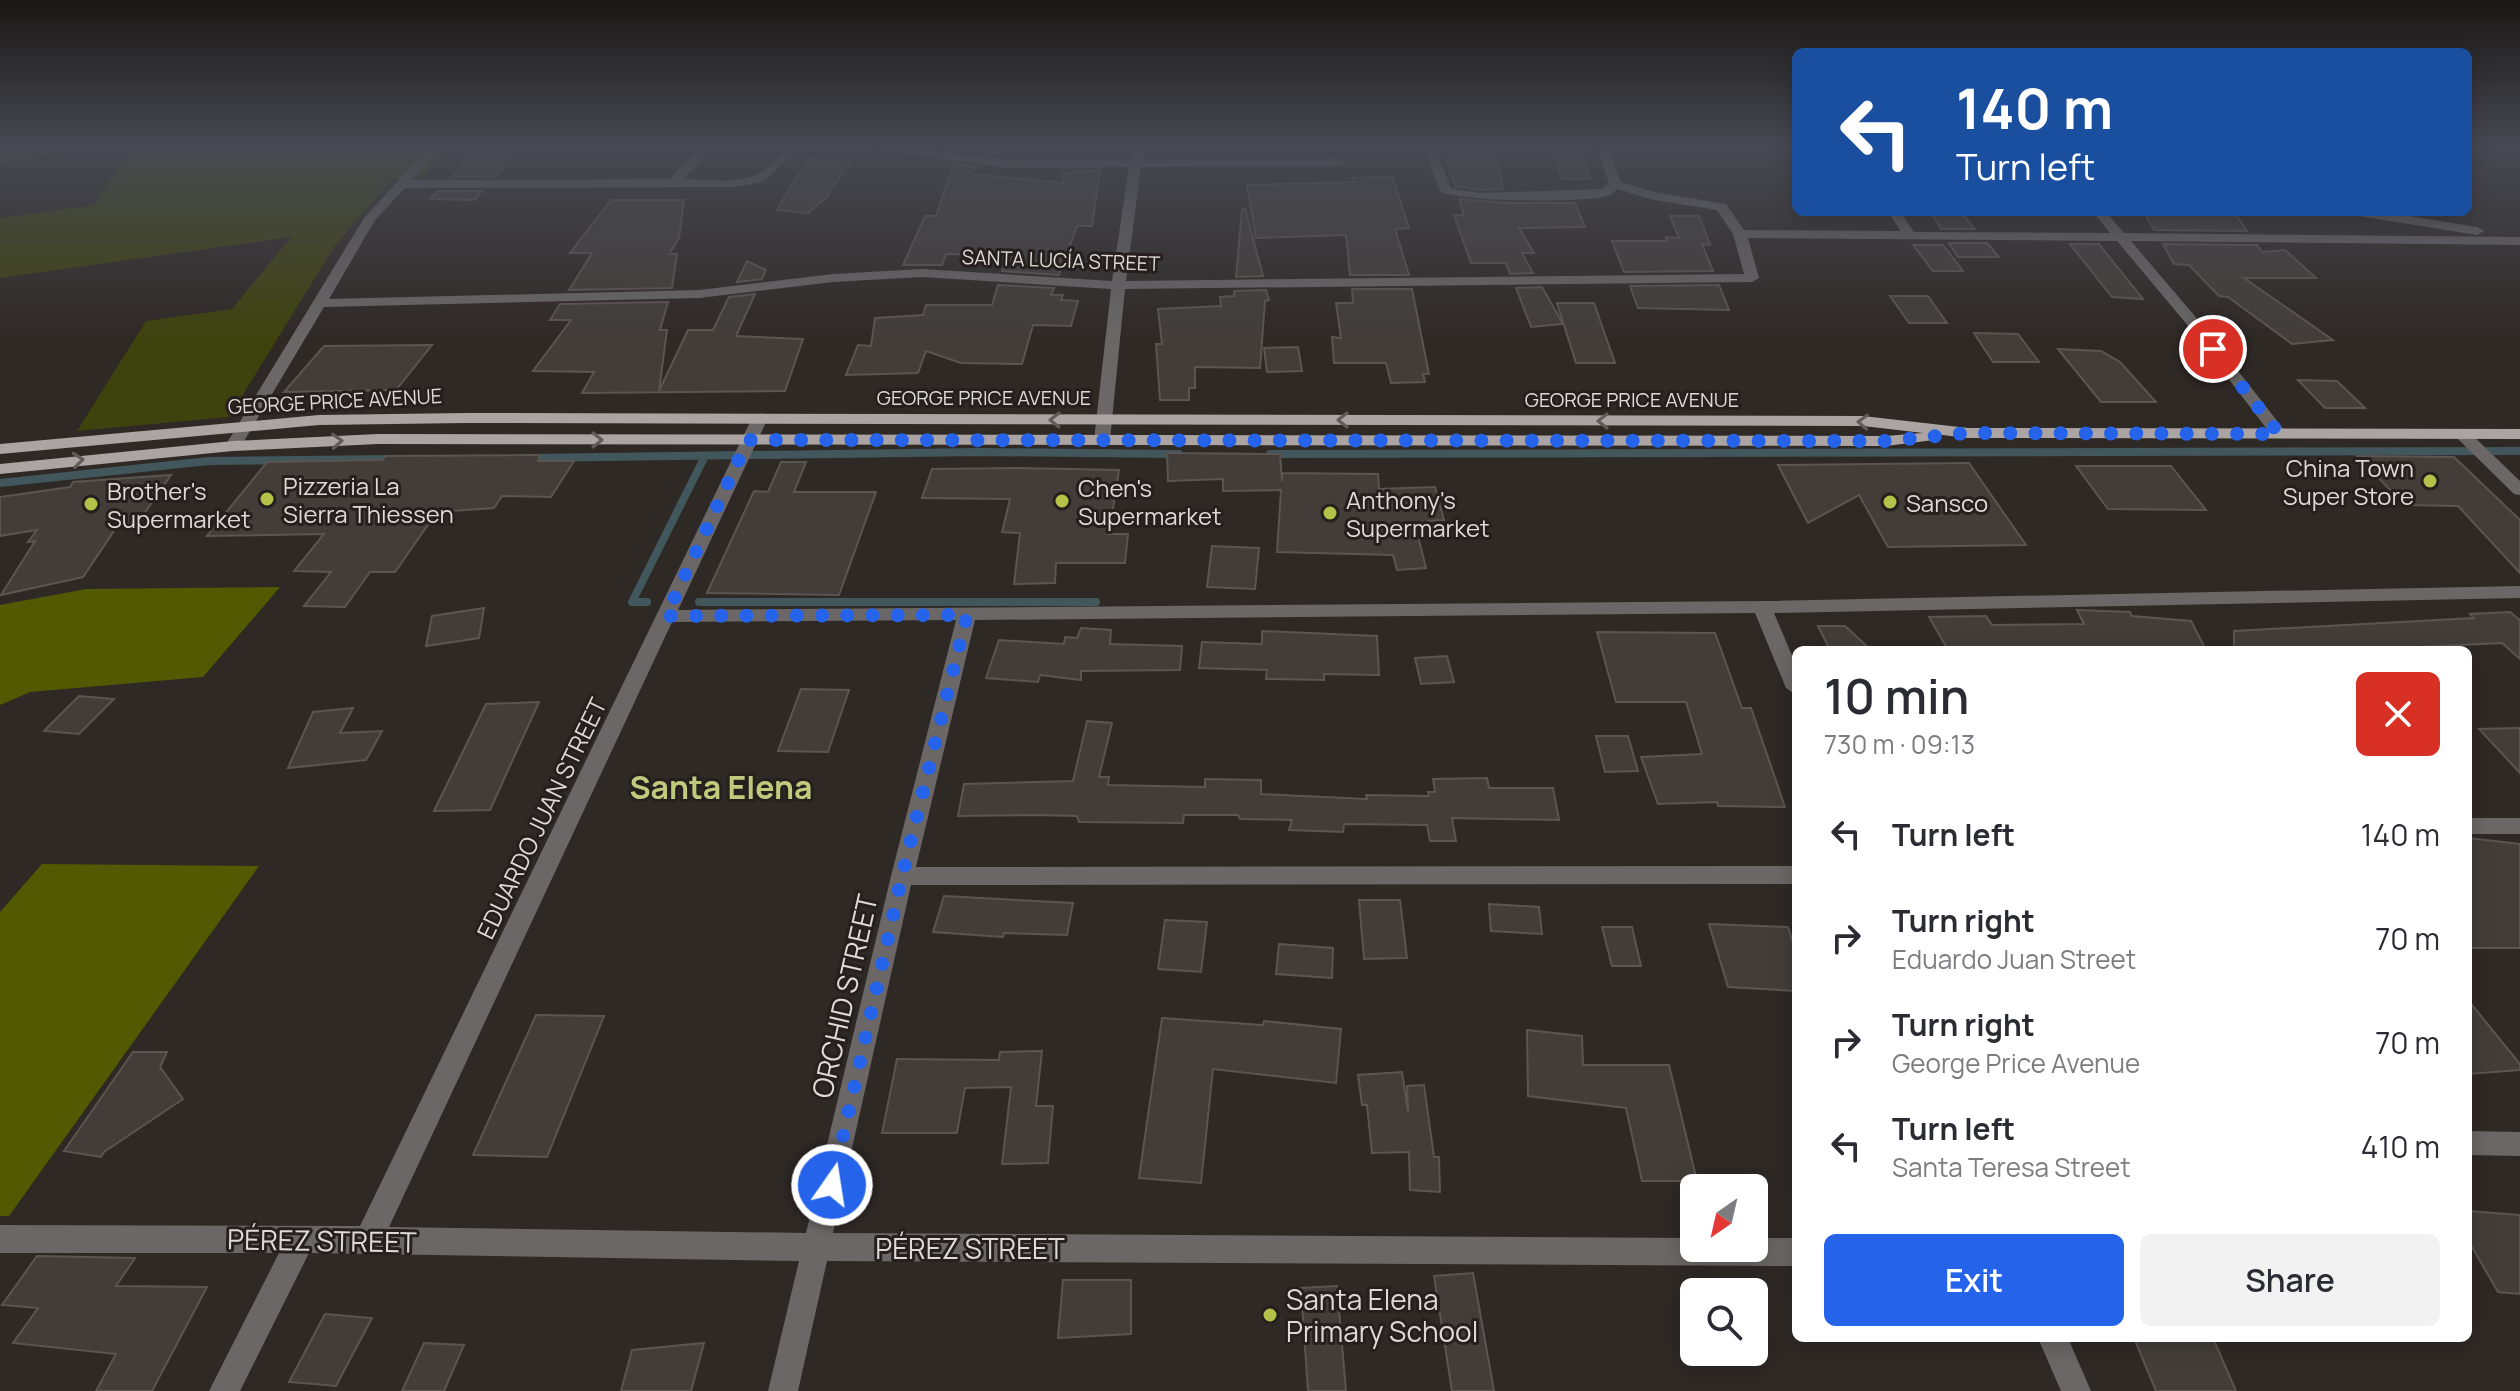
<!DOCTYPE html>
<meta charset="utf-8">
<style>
body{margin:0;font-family:Manrope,sans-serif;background:#f2f2f3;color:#2b2b33;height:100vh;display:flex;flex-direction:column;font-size:30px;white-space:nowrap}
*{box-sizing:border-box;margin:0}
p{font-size:26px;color:#7c7c81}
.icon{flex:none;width:44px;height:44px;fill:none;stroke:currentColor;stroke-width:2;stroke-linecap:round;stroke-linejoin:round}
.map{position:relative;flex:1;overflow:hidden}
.side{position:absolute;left:1792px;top:646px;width:680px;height:696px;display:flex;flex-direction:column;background:#fff;border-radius:12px;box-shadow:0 4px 20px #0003}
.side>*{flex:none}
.hud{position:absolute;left:1792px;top:48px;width:680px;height:168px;border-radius:12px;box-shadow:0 4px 20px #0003;background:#1a4fa0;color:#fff;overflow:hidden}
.needle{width:52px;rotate:214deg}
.buttons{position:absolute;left:1680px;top:1174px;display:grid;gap:16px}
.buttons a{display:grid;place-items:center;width:88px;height:88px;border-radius:12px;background:#fff;box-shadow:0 4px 20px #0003;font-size:40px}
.pin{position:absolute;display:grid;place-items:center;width:68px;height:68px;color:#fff;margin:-34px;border:4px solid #fff;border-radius:50%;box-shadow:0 2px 8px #0007}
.me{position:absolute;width:88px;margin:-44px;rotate:13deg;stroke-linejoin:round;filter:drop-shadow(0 0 6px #0008)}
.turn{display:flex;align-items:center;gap:28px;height:168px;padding:0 32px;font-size:36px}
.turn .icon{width:104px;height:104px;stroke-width:2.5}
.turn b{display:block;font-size:56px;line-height:68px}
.round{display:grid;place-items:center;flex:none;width:84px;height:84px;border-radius:12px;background:#f2f2f3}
.head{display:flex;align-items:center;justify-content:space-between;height:136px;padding:0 32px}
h1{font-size:48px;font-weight:600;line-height:60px}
.cta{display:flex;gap:16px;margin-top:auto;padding:16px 32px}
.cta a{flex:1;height:92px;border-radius:12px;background:#2563eb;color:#fff;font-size:32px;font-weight:600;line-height:92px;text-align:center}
.cta a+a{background:#f2f2f3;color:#2b2b33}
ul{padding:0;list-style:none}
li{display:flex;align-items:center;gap:24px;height:104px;padding:0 32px}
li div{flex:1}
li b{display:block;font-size:30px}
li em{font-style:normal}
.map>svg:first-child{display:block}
.green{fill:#3e430e}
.forest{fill:#535901}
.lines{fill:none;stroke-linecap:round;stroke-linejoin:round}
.stream{stroke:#42575c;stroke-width:8}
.building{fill:#423d39;stroke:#5b5550;stroke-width:2}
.minor{fill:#6b6767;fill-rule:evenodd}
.major{fill:#aba4a2;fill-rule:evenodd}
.oneway{stroke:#615b59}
.route{stroke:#2563eb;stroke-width:14;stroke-dasharray:0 25.2}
.poi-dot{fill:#b4c24a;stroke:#251f1d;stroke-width:3}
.labels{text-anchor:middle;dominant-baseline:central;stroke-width:6;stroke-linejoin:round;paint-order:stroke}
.far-street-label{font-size:20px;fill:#ddd9d7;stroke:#251f1d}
.poi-label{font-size:24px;fill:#ddd9d7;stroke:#251f1d;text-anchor:start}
.street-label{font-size:24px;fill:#ddd9d7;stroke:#251f1d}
.near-street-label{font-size:28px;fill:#ddd9d7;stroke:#251f1d}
.near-poi-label{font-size:28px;fill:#ddd9d7;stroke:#251f1d;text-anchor:start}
.district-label{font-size:32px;font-weight:bold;fill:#bfca7d;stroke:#251f1d}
</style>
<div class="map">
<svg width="2520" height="1391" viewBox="0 0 2520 1391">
<rect width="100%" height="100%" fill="#2f2926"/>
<path class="green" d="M 0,145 L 452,145 L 424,178 L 393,178 L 336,244 L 229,417 L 77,431 L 146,321 L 232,309 L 291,237 L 0,278 L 0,218 L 94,205 L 132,146 L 0,164 Z"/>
<path class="forest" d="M 280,587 L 203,677 L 30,692 L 0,705 L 0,605 L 86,589 Z
M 42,864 L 259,866 L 9,1216 L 0,1216 L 0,912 Z"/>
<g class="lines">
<path class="stream" d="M 1270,454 L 2520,451
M 530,458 L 979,452 L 1179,454
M 0,483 L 209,461 L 391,459
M 647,602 L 632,602 L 705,456
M 699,602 L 1096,602"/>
</g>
<path class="building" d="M 470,145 L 525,145 L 495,177 L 452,177 L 462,167 Z
M 960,145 L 1006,145 L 993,155 L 958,150 Z
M 1440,145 L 1494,145 L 1503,189 L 1478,190 L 1455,186 Z
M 1549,145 L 1577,145 L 1591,179 L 1562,179 Z
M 810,156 L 854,156 L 826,198 L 808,213 L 777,210 Z
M 954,163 L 977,167 L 967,174 L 1063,183 L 1063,173 L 1100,171 L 1092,226 L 1077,226 L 1059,275 L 1002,271 L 1006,256 L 946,254 L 942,265 L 903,265 L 925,216 L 936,216 Z
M 1392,177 L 1409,228 L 1395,229 L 1409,275 L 1350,275 L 1346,235 L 1256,238 L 1247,185 L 1354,182 L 1352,178 Z
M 438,191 L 482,191 L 474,200 L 430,199 Z
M 1459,199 L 1506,203 L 1575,203 L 1585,227 L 1519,228 L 1534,253 L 1522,253 L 1533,273 L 1510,274 L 1506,263 L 1471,263 L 1454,215 L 1464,215 Z
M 611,200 L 684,200 L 679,238 L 669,254 L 677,254 L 672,288 L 569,290 L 592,253 L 570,253 Z
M 1245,208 L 1263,276 L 1236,277 L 1242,209 Z
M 1960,212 L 1975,229 L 1941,229 L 1931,213 Z
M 2144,212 L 2234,212 L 2247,231 L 2154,230 Z
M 1670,216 L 1699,216 L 1710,245 L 1702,244 L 1713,271 L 1624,272 L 1612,241 L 1667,241 L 1666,237 L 1679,238 Z
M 1949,243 L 1987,243 L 1999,257 L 1958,257 Z
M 2070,244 L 2099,244 L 2143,299 L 2112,297 Z
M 2163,244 L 2257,245 L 2262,252 L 2285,250 L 2316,278 L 2244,278 L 2333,340 L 2292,344 L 2228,297 L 2219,296 L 2189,265 L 2174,264 Z
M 1913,245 L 1943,245 L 1963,271 L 1933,271 Z
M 747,261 L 766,270 L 762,279 L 737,282 Z
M 998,285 L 1054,288 L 1051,295 L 1063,295 L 1061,300 L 1078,301 L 1071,326 L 1033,325 L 1022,364 L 961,363 L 926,351 L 918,373 L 846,375 L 858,345 L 871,346 L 875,318 L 923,315 L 926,305 L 992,305 Z
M 1719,285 L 1729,310 L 1638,308 L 1630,286 Z
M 1542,287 L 1563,324 L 1531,327 L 1516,288 Z
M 1352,289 L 1412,289 L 1429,374 L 1423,374 L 1425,382 L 1391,383 L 1386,363 L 1334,363 L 1332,337 L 1341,338 L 1336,303 L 1353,303 Z
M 1266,290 L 1269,300 L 1265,301 L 1260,368 L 1195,367 L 1195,388 L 1189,388 L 1189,400 L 1160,400 L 1156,344 L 1162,344 L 1158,309 L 1221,306 L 1220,297 L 1234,296 L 1234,291 Z
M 755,294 L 736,336 L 803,339 L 785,391 L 582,393 L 594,372 L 533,371 L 571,320 L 550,320 L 560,304 L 668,302 L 660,330 L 667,330 L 659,391 L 688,330 L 713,330 L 729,297 Z
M 1890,296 L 1928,296 L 1947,323 L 1909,323 Z
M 1557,303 L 1594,303 L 1615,363 L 1576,363 Z
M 1974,333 L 2018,334 L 2039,362 L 1993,362 Z
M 432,345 L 396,390 L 284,392 L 324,346 Z
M 1298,347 L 1302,371 L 1267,372 L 1264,348 Z
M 2058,349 L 2101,351 L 2120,362 L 2156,402 L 2101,402 Z
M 2298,380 L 2337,381 L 2365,408 L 2325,408 Z
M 1167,453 L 1280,454 L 1282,481 L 1282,473 L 1378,474 L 1379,489 L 1435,487 L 1444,520 L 1428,521 L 1431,532 L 1417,532 L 1426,568 L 1397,570 L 1393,555 L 1277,552 L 1281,490 L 1223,491 L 1223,479 L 1168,481 Z
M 540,455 L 538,461 L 574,461 L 551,497 L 502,496 L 494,508 L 437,512 L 395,572 L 370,572 L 345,607 L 304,606 L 331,572 L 294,571 L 324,534 L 207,536 L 267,462 L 382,460 L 386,456 Z
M 2357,456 L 2454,457 L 2520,520 L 2520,573 L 2458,506 L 2405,505 Z
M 781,462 L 806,462 L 794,492 L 876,492 L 839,595 L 707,593 L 754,491 L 768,492 Z
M 1969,463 L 2026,545 L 1888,547 L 1859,495 L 1808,523 L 1778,465 Z
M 2076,466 L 2171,466 L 2206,510 L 2108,509 Z
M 1017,468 L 1119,470 L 1109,534 L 1128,534 L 1125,563 L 1056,563 L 1055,583 L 1014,584 L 1020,533 L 1002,532 L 1010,499 L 922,498 L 932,469 Z
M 171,475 L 137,524 L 118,525 L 83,577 L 1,595 L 35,541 L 28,542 L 37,530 L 0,536 L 0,497 L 70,487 L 73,482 Z
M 1212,546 L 1259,548 L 1255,589 L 1207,587 Z
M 484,608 L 479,638 L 426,646 L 432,616 Z
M 2077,610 L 2130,612 L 2132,616 L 2191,621 L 2206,650 L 1948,650 L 1929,617 L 1986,616 L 1992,625 L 2084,624 Z
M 2510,612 L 2520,620 L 2520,659 L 2502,643 L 2419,647 L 2422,650 L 2234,650 L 2234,631 L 2474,618 L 2470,614 Z
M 1818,626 L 1845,626 L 1871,650 L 1830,650 Z
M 1081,628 L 1111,630 L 1110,644 L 1182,646 L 1180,670 L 1081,671 L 1081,680 L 1040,675 L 1038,682 L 986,678 L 999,640 L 1064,644 L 1065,637 L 1077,638 Z
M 1262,631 L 1377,636 L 1379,675 L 1324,674 L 1324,680 L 1266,679 L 1267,670 L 1199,668 L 1202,642 L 1262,644 Z
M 1597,632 L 1715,633 L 1742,708 L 1751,708 L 1785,807 L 1718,806 L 1717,802 L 1658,804 L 1641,757 L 1702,754 L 1686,702 L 1616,702 Z
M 1447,656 L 1454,682 L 1421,684 L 1415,658 Z
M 801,689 L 849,690 L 828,752 L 778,751 Z
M 79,696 L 114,699 L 79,734 L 44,731 Z
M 539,702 L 490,810 L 434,811 L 486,704 Z
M 353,708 L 340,733 L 382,731 L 366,760 L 288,768 L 313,712 Z
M 1087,721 L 1112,723 L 1099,777 L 1109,777 L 1108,785 L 1205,787 L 1205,779 L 1261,780 L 1261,794 L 1367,799 L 1366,795 L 1429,796 L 1428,792 L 1435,792 L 1433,779 L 1487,778 L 1489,788 L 1553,788 L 1559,820 L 1452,818 L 1456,841 L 1430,841 L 1427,825 L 1344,824 L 1343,832 L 1289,830 L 1292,820 L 1240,819 L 1238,815 L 1184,815 L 1183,823 L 1079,822 L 1077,816 L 1035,815 L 958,816 L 964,784 L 1073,781 Z
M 2520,728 L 2520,773 L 2479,729 Z
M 1596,736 L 1628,736 L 1638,771 L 1605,772 Z
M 2468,838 L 2520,844 L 2520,948 L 2468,948 Z
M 944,896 L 1073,903 L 1067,935 L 1004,933 L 1003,937 L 933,932 Z
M 1359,900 L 1400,900 L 1407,958 L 1364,959 Z
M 1489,904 L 1539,907 L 1542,934 L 1491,931 Z
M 1165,920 L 1207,922 L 1201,972 L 1158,969 Z
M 1709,924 L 1788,927 L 1796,952 L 1796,991 L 1728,987 Z
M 1602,927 L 1632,927 L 1641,966 L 1612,966 Z
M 1279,944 L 1333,948 L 1332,978 L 1276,974 Z
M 2468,1000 L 2520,1064 L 2520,1070 L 2468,1074 Z
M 536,1015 L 604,1016 L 547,1157 L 473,1155 Z
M 1162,1018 L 1263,1025 L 1264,1021 L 1341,1029 L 1336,1083 L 1213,1069 L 1201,1183 L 1139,1178 Z
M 1527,1030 L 1582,1036 L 1583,1065 L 1669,1065 L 1697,1181 L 1642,1181 L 1626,1108 L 1528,1096 Z
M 1042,1051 L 1036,1106 L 1053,1106 L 1048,1163 L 1002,1164 L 1011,1087 L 965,1088 L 957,1133 L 882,1133 L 897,1059 L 999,1060 L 1000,1052 Z
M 133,1052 L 167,1052 L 160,1067 L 183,1099 L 104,1152 L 101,1157 L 64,1151 Z
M 1402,1072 L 1408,1112 L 1407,1086 L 1424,1085 L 1434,1157 L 1439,1157 L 1440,1192 L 1410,1190 L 1409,1152 L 1372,1153 L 1367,1105 L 1362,1105 L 1358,1075 Z
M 2468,1211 L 2520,1215 L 2520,1294 L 2498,1292 L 2468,1240 Z
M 37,1256 L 135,1258 L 116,1286 L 207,1287 L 152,1391 L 96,1391 L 116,1354 L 13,1343 L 38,1308 L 2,1305 Z
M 1473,1273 L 1494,1391 L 1452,1391 L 1434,1276 Z
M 1063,1280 L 1131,1280 L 1131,1334 L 1058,1338 Z
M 1337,1286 L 1346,1391 L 1308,1391 L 1301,1288 Z
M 325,1314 L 372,1318 L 336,1386 L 289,1382 Z
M 2134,1338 L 2213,1338 L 2236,1391 L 2156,1391 Z
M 424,1343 L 464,1345 L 444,1391 L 402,1391 Z
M 704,1343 L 691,1391 L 621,1391 L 632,1350 Z"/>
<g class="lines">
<path class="minor" d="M 431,145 L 443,145 L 411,180 L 670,179 L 701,145 L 713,145 L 684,179 C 705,179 732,184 753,176 C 777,168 778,143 811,145 L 787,159 L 763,182 L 734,187 L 405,188 L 375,220 L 329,299 L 699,290 L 833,274 L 922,269 L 1112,281 L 1129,167 L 1009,168 L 872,149 L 866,145 L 895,145 L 1009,160 L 1130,160 L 1133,145 L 1145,145 L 1142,160 L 1340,158 L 1346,162 L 1340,166 L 1141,167 L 1126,281 L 1744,274 L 1733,234 L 1717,210 L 1654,200 L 1617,189 C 1615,191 1611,195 1607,196 C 1586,203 1456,202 1440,191 L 1422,145 L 1434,145 L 1451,188 L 1478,193 L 1602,189 L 1609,183 L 1595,145 L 1607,145 L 1621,182 L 1654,192 L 1726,204 L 1744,230 L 1901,231 L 1888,212 L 1900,212 L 1914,232 L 2110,233 L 2093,212 L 2106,212 L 2124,233 L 2520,237 L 2520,245 L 2131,241 L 2199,321 L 2285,431 L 2285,437 L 2273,437 L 2189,327 L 2117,241 L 1748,238 L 1759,278 L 1752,282 L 1125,289 L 1110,440 L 1102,445 L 1094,440 L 1111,289 L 922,277 L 833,282 L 699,298 L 324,307 L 241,446 L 239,449 L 227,449 L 225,446 L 364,218 Z
M 2353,212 L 2383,212 L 2477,227 L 2484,231 L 2477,235 L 2359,216 Z
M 760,413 L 768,418 L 678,610 L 1762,601 L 2520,586 L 2520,598 L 1774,613 L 1796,665 L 1796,695 L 1786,688 L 1755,613 L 975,620 L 916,867 L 1796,866 L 1796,884 L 911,885 L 833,1233 L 1694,1238 L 1694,1248 L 1754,1248 L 1754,1238 L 1796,1238 L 1796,1266 L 827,1261 L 798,1391 L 768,1391 L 799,1261 L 309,1253 L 240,1391 L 209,1391 L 279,1253 L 0,1253 L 0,1225 L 360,1226 L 752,418 ZM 956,620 L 891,876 L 806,1233 L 389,1227 L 672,622 Z
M 2462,429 L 2468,431 L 2520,481 L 2520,495 L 2514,494 L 2456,437 L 2456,431 Z
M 2468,818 L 2520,818 L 2520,834 L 2468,834 Z
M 2468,1131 L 2520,1132 L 2520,1156 L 2468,1155 Z
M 2038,1338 L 2068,1338 L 2091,1391 L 2061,1391 Z"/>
<path class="major" d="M 466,413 L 1863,416 L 1968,428 L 2520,429 L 2520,439 L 1968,438 L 1934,434 L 1934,440 L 1886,446 L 378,444 L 233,451 L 0,474 L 0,464 L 233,441 L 378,434 L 1886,436 L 1923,433 L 1863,426 L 466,423 L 319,425 L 0,454 L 0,444 L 319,415 Z"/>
</g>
<defs><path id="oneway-chevron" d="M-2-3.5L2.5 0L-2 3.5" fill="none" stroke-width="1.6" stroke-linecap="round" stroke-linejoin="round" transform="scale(2)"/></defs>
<g class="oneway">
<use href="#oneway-chevron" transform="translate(1055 420) rotate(-179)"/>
<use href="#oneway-chevron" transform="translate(1343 420) rotate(-180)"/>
<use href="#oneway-chevron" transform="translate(1603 421) rotate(-180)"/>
<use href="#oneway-chevron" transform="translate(1863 422) rotate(-177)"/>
<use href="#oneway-chevron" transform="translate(597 440)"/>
<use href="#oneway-chevron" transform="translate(337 441) rotate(-3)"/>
<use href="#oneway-chevron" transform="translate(78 460) rotate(-6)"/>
</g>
<linearGradient id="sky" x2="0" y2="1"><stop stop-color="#1a1715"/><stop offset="0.43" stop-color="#474952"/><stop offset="1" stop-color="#474952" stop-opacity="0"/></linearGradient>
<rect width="2520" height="339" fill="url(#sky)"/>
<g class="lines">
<path class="route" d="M 832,1185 L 902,876 L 967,615 L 666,616 L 748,440 L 1886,441 L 1968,433 L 2279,434 L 2213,349"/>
</g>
<g class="poi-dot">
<circle cx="2430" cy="481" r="8"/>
<circle cx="267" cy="499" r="8"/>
<circle cx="1062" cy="501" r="8"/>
<circle cx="1890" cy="502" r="8"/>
<circle cx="91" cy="504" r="8"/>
<circle cx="1330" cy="513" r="8"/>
<circle cx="1270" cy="1315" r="8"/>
</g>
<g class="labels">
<g class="far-street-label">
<text transform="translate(1061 260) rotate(2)">SANTA LUCÍA STREET</text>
<text x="984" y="397">GEORGE PRICE AVENUE</text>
<text x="1632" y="399">GEORGE PRICE AVENUE</text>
<text transform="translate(335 401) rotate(-3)">GEORGE PRICE AVENUE</text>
</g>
<g class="poi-label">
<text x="2414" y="467" text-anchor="end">China Town<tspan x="2414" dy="28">Super Store</tspan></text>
<text x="283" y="485">Pizzeria La<tspan x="283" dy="28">Sierra Thiessen</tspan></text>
<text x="1078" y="487">Chen's<tspan x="1078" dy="28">Supermarket</tspan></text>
<text x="107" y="490">Brother's<tspan x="107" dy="28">Supermarket</tspan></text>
<text x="1346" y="499">Anthony's<tspan x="1346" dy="28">Supermarket</tspan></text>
<text x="1906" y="502">Sansco</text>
</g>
<g class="street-label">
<text transform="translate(541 818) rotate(-64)">EDUARDO JUAN STREET</text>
</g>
<g class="near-street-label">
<text transform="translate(844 996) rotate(-77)">ORCHID STREET</text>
<text transform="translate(322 1240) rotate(1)">PÉREZ STREET</text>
<text x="970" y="1248">PÉREZ STREET</text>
</g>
<g class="near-poi-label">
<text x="1286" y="1299">Santa Elena<tspan x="1286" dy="32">Primary School</tspan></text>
</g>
<g class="district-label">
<text x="721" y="787">Santa Elena</text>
</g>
</g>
</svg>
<div class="buttons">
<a><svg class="needle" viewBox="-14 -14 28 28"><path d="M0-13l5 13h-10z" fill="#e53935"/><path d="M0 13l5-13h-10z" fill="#7c7c81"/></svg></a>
<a><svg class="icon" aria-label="search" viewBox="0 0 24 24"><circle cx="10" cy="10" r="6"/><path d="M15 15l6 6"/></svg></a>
</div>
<div class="pin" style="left:2213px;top:349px;background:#d93025"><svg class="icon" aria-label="arrive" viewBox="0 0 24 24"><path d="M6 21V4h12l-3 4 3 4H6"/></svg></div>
<svg class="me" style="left:832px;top:1185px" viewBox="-20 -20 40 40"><circle r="17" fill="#2563eb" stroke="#fff" stroke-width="3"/><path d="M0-11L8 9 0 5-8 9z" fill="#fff"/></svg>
<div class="hud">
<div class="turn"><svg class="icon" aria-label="left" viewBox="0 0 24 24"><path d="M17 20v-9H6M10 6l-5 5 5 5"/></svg><div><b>140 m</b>Turn left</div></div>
</div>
<section class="side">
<div class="head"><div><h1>10 min</h1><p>730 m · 09:13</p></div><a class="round" style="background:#d93025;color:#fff"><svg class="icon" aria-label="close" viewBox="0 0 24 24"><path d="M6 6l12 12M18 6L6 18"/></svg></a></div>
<ul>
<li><svg class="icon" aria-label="left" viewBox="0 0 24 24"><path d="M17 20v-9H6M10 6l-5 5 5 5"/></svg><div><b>Turn left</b></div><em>140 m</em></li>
<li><svg class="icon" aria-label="right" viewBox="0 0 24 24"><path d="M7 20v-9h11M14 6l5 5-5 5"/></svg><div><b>Turn right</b><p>Eduardo Juan Street</p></div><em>70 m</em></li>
<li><svg class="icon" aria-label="right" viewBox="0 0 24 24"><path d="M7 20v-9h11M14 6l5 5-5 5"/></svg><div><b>Turn right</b><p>George Price Avenue</p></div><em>70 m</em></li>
<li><svg class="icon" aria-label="left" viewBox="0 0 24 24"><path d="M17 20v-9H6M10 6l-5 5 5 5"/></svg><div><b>Turn left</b><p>Santa Teresa Street</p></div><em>410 m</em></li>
</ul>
<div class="cta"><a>Exit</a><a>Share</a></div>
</section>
</div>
